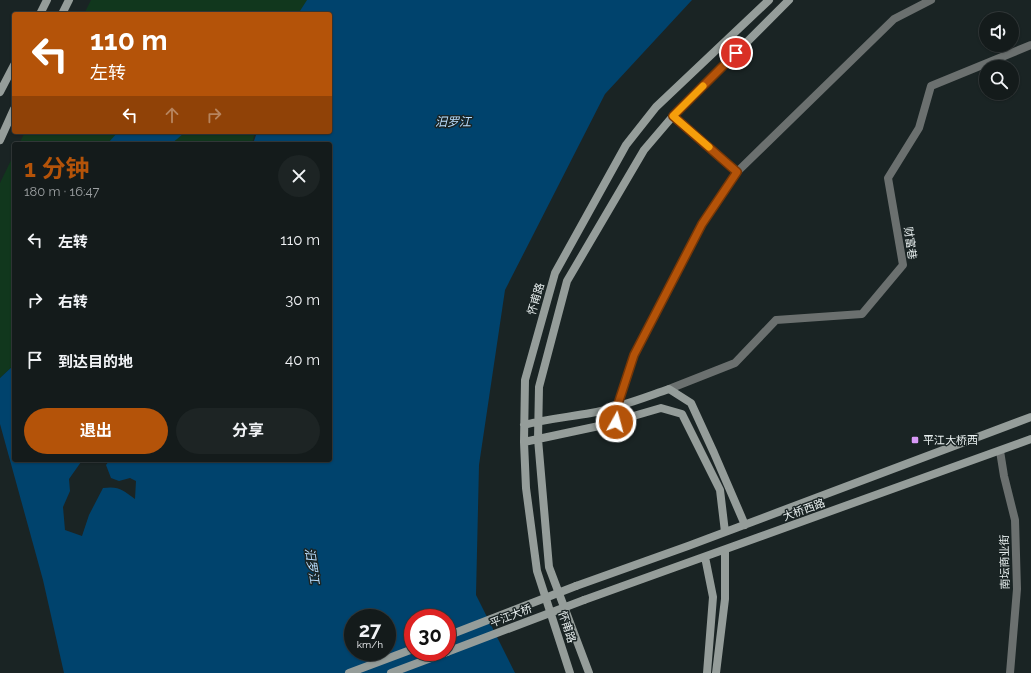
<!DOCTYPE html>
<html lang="zh">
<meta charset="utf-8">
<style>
body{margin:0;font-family:Raleway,"Noto Sans SC",sans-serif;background:#1d2424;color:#f1f3f6;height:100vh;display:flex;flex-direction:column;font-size:15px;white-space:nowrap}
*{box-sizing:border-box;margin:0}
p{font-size:13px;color:#9da1a3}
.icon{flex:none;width:22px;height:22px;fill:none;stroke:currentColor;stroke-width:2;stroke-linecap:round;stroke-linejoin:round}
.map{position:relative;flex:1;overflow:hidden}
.details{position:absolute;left:12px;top:142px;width:320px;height:320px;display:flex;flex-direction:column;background:#141b1b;border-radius:4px;box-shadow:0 1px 3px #0004,0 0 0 1px #33393a}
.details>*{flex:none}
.guide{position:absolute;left:12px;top:12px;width:320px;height:122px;border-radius:4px;box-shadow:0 1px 3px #0004,0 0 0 1px #33393a;background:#b45309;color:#fff;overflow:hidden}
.tools{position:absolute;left:979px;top:12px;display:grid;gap:8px}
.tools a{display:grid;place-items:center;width:40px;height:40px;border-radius:50%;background:#141b1b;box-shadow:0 1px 3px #0004,0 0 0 1px #33393a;font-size:20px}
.speed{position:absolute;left:344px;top:609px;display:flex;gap:8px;font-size:20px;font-weight:700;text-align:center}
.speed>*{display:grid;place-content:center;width:52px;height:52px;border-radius:50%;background:#141b1b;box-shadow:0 1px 3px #0004,0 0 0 1px #33393a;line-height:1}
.speed small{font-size:10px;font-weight:400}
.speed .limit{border:6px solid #d22;background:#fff;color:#111}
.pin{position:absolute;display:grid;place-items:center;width:34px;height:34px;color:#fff;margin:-17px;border:2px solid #fff;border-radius:50%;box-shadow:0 1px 4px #0007}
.me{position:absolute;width:44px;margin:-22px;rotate:7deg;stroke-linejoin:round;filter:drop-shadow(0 0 3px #0008)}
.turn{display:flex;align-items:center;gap:14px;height:84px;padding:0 12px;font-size:18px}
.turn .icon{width:52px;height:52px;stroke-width:2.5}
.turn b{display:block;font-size:28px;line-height:34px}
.lanes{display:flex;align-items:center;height:38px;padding:0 12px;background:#0003;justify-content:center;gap:20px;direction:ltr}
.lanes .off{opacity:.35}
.round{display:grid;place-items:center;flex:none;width:42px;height:42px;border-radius:21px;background:#1d2424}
.head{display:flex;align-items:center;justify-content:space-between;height:68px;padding:0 12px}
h1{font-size:24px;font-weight:700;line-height:30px;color:#b45309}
.button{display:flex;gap:8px;margin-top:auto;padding:8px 12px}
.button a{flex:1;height:46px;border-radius:24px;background:#b45309;color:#fff;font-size:16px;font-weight:700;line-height:46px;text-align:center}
.button a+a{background:#1d2424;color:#f1f3f6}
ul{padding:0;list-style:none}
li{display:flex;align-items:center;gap:12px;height:60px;padding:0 12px}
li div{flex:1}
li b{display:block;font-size:15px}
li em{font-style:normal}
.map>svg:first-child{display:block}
.green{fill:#11371d}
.water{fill:#00436d;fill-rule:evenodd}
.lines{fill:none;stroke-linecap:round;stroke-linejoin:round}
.street{stroke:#6b706f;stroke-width:8}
.secondary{stroke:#959d9a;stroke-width:8}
.secondary-bridge{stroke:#959d9a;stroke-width:8}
.route-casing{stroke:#753606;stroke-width:10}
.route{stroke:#b45309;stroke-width:7}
.slow{stroke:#f59e0b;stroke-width:7}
.poi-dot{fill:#d99af7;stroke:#1a2424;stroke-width:1.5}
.labels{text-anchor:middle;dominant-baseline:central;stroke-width:3;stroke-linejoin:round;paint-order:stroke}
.street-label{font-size:11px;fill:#eaf1f1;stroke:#1a2424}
.poi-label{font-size:11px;fill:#eaf1f1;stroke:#1a2424;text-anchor:start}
.water-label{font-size:12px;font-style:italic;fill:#badefe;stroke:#1a2424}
</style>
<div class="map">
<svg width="1031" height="673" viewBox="0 0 1031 673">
<rect width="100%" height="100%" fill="#1a2424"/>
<path class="green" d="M 91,0 L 308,0 L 298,14 L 84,14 Z
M 25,132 L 119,132 L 107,144 L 19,144 Z
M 188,132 L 255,132 L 252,144 L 171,144 L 181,134 Z
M 14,154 L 14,365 L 0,378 L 0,183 Z"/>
<path class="water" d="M 307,0 L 692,0 L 605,94 L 505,290 L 479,465 L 476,595 L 515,673 L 64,673 L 43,580 L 0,424 L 0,378 L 14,365 L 14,460 L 86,460 L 81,462 L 69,479 L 70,491 L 63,507 L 65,530 L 82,536 L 89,515 L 103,488 C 120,486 122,490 135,499 L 136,481 L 130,478 L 119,481 L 111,478 L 106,465 L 109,461 L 121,462 L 121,460 L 330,460 L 330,144 L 253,144 L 257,132 L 330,132 L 330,14 L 298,14 ZM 353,618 L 387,618 L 387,652 L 353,652 ZM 413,618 L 447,618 L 447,652 L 413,652 Z
M 118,132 L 188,132 L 183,134 L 171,144 L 107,144 Z"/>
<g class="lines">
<path class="street" d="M 673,116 L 737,172
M 669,389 L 735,363 L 776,320 L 862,314 L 903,265 L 888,178 L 919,128 L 931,86 L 1031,45
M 616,422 L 617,407 L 634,355 L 702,224 L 737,172 L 894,19 L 931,0
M 1000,451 L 1004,476 L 1015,520 L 1017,589 L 1010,673"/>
<path class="secondary" d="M 40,14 L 47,0
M 62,14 L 69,0
M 0,92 L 14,65
M 0,140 L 14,109
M 524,425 C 546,419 569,417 591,413 C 618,408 643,398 669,389 L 691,403 L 714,453 L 745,525
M 524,442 L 599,426 L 661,408 L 682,414 L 720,490 L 725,532
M 705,557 L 713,597 L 707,673
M 576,586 L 688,546 L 1031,417
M 584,600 L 1031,439
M 349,673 L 413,649
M 391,673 L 447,652
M 570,673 L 537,571 L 526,488 L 524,442 L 525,380 L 555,273 L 626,145 L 656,107 L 769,0
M 589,673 L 549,567 L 538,439 L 539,387 L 567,281 L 644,150 L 673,116 L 789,0
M 716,673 L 725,599 L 725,550"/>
<path class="secondary-bridge" d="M 447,636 L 576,586
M 447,652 L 584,600"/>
</g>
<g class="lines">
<g class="route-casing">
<path id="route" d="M 616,422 L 617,407 L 634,355 L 702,224 L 737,172 L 673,116 L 736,53"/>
</g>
<use href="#route" class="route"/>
<path class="slow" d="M 703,86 L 673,116 L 709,147"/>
</g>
<rect class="poi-dot" x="911" y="436" width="8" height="8" rx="2"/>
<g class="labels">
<g class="street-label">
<text transform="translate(910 243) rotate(82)">财富巷</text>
<text transform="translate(536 299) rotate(-74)">怀甫路</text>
<text transform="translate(804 510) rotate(-20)">大桥西路</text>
<text transform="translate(1005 562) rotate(-91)">南坛商业街</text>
<text transform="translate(511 616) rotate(-21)">平江大桥</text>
<text transform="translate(567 627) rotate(72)">怀甫路</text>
</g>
<g class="poi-label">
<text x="923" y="440">平江大桥西</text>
</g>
<g class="water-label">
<text x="453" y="122">汨罗江</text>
<text transform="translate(312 566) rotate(81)">汨罗江</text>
</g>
</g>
</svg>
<div class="tools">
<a><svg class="icon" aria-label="sound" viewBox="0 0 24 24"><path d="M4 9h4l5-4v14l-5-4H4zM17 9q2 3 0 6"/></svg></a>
<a><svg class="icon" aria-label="search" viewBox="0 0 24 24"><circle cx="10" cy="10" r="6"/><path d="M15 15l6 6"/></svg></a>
</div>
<div class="speed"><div>27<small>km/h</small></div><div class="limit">30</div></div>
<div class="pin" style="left:736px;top:53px;background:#d93025"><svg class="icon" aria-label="arrive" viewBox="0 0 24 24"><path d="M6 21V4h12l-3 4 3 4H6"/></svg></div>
<svg class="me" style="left:616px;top:422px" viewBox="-20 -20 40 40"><circle r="17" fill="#b45309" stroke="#fff" stroke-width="3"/><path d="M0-11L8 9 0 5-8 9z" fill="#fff"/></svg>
<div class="guide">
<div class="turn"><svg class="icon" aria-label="left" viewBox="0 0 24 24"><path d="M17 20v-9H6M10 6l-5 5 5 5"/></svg><div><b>110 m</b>左转</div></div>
<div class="lanes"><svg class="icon" aria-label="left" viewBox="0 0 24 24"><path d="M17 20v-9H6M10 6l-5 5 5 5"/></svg><svg class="icon off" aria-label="ahead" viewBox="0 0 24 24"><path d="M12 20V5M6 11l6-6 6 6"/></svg><svg class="icon off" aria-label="right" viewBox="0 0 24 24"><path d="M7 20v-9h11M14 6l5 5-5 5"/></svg></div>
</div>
<section class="details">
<div class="head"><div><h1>1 分钟</h1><p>180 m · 16:47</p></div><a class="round"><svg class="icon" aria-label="close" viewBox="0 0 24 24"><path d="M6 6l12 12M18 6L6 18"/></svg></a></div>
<ul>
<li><svg class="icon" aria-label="left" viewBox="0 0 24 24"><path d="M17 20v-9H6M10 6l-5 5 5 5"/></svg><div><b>左转</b></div><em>110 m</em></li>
<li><svg class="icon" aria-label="right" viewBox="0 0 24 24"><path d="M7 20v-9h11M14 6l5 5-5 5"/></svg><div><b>右转</b></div><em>30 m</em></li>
<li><svg class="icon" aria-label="arrive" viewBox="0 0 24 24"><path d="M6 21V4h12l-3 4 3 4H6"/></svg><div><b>到达目的地</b></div><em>40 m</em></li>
</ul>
<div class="button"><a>退出</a><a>分享</a></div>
</section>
</div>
